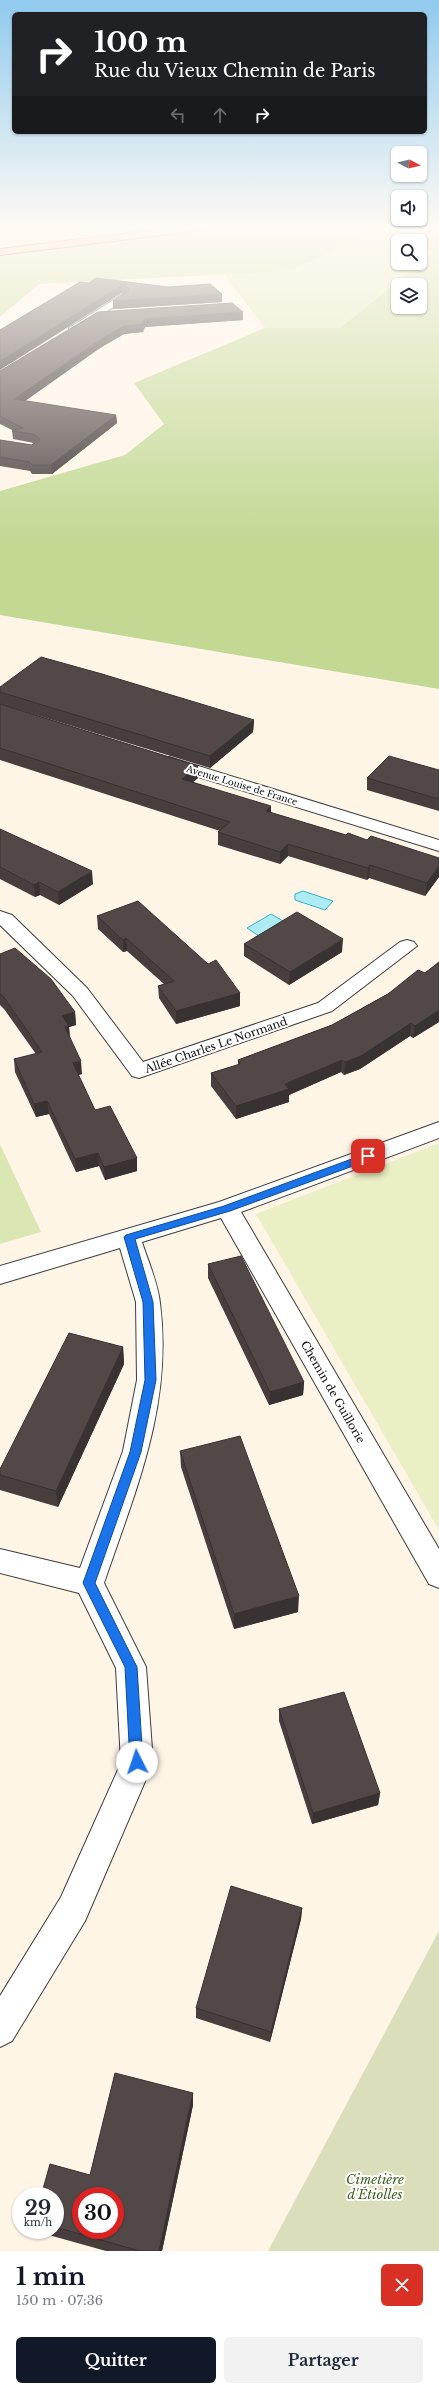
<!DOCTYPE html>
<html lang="fr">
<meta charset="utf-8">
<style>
body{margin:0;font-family:"Libre Baskerville",serif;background:#f2f2f3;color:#1f2937;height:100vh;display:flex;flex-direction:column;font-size:15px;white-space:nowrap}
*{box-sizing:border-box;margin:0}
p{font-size:13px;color:#747a83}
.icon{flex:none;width:22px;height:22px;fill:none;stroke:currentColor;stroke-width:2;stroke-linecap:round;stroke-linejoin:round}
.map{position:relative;height:2251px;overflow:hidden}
.panel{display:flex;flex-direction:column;background:#fff;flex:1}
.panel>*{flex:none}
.banner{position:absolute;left:12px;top:12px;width:415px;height:122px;border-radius:6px;box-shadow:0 1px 3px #0004;background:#202124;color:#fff;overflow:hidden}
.needle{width:26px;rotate:97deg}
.controls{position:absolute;left:391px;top:146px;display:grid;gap:8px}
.controls a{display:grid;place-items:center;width:36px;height:36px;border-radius:6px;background:#fff;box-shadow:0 1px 3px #0004;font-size:20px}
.speed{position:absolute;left:12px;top:2187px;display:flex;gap:8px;font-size:20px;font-weight:700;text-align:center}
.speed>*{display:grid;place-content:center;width:52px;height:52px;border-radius:50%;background:#fff;box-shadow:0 1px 3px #0004;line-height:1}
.speed small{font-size:10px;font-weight:400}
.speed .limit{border:6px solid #d22;background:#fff;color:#111}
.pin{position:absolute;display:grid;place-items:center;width:34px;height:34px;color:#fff;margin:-17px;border-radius:8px;box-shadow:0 2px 6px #0006}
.me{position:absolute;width:44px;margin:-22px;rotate:356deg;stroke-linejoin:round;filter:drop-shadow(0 0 3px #0008)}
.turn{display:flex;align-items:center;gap:14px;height:84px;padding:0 16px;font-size:18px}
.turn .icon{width:52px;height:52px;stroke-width:2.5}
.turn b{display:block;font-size:28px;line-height:34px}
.lanes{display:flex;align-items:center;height:38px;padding:0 16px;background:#0003;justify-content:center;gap:20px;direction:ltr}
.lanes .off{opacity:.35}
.round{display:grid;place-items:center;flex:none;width:42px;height:42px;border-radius:6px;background:#f2f2f3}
.summary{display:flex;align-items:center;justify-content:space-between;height:68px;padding:0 16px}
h1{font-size:24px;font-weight:800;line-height:30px;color:#111827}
.action{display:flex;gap:8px;margin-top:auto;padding:8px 16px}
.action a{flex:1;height:46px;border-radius:6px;background:#111827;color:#fff;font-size:16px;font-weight:800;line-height:46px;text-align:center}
.action a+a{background:#f2f2f3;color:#1f2937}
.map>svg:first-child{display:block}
.farmland{fill:#f3e5c9}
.green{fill:#dbe7b3}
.forest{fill:#c2d893;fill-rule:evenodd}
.cemetery{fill:#dbdebb}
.pitch{fill:#eaefc5}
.water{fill:#adebf5;stroke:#36b3ca}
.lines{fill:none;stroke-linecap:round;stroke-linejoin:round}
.minor-casing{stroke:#3d3d3d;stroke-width:2}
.major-casing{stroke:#1b1b1b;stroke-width:2}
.minor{fill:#fff;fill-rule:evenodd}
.major{fill:#f7ad60;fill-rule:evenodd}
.wall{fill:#473e3d}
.shaded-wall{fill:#393232}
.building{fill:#524847;stroke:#393232;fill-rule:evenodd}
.route{fill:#1a73e8;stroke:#114b97}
.labels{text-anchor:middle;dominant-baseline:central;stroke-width:4;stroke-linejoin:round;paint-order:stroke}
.far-street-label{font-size:9px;fill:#0a0a0a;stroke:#fff}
.street-label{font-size:11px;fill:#0a0a0a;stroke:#fff}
.near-park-label{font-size:13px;font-style:italic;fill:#3b5f1d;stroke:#fff}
</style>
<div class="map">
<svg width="439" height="2251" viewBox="0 0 439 2251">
<rect width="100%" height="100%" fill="#fff5e7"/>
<path class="farmland" d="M 0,227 L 116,227 L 0,242 Z"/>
<path class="green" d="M 0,227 L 44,227 L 65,235 L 116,227 L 181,227 L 0,249 L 0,242 L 22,239 L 0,231 Z
M 390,227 L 401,227 L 418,241 L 398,241 L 398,263 L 419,263 L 340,328 L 265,328 L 224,274 L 288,271 Z
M 0,1144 L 41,1232 L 0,1244 Z"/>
<path class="forest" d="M 213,227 L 390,227 L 288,271 L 39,284 L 0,317 L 0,255 Z
M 401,227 L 439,227 L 439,689 L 0,615 L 0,491 L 125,455 L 164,424 L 134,383 L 265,328 L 340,328 L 432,253 ZM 398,285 L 420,285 L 420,307 L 398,307 Z"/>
<path class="cemetery" d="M 439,1931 L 439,2251 L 268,2251 Z"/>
<path class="pitch" d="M 439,1143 L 439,1530 L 256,1214 Z"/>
<path class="water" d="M 303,891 L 333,901 L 325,910 L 295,900 L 295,894 Z
M 271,914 L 283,921 L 259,936 L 247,928 Z"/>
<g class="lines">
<g class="minor-casing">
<path id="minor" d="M 123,294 L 128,297 L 126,299 L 78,330 L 70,330 L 69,328 Z
M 169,757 L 439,840 L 439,851 L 163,766 L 161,762 L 163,758 Z
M 0,911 L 12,915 L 87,988 L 143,1062 L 318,1003 L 400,942 L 407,940 L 414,942 L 417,946 L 332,1011 L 139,1078 L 132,1076 L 73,996 L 0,925 Z
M 439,1122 L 439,1138 L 241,1212 L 439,1549 L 439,1588 L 429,1584 L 221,1218 L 142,1242 C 148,1261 158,1283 160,1303 C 173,1405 136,1489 104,1583 L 146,1667 L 153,1763 L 85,1921 L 12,2041 L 0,2047 L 0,1996 L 61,1897 L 121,1763 L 116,1668 L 79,1593 L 0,1573 L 0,1549 L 80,1568 L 123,1451 L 137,1380 L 136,1302 L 120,1248 L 0,1284 L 0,1266 L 219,1202 Z"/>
</g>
<g class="major-casing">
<path id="major" d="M 179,227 L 207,227 L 203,230 L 0,255 L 0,249 Z"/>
</g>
<use href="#minor" class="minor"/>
<use href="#major" class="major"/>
</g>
<path class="wall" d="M 96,278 L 222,302 L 113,309 L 113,301 L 124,294 L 89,283 Z
M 98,312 L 243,312 L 243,320 L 145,327 L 143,332 L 124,334 L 100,348 L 25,401 L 116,415 L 117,423 L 52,474 L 32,474 L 30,471 L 0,466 L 0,440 L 32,445 L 34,443 L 13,439 L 12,430 L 0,424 L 0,371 Z
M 0,687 L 254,720 L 253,732 L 210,768 L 0,704 L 198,766 L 198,778 L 193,782 L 271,813 L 346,835 L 367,840 L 439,858 L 439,877 L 425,896 L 369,878 L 367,880 L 288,856 L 280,864 L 218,845 L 218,832 L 220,831 L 0,760 Z
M 439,770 L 439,811 L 367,790 L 367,778 Z
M 0,829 L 93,884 L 59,905 L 40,895 L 35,897 L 0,879 Z
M 97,916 L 208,964 L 240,993 L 240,1006 L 176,1024 L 159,998 L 158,986 L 164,984 L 127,951 L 123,952 L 98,929 Z
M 244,944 L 342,952 L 289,985 L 244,956 Z
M 0,954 L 75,1012 L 76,1025 L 69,1027 L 70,1039 L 82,1074 L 78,1075 L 95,1110 L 137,1158 L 137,1171 L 105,1180 L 99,1166 L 76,1172 L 49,1114 L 36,1117 L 15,1072 L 14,1059 L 36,1054 L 4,1009 L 0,1005 Z
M 439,962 L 439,1022 L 413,1038 L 410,1036 L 360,1069 L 344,1075 L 341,1072 L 289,1095 L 289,1102 L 236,1119 L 211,1086 L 211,1073 L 238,1065 L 238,1060 L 332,1025 L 425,973 Z
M 208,1264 L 304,1382 L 303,1395 L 269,1405 L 208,1278 Z
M 123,1347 L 124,1364 L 58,1507 L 0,1490 L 0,1469 Z
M 180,1451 L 298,1612 L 234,1629 L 181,1467 Z
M 279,1709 L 380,1793 L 378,1805 L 312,1824 L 279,1721 Z
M 302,1908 L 301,1919 L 270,2042 L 196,2018 L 196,2008 Z
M 193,2093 L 193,2105 L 162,2251 L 106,2251 L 38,2232 L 37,2230 L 55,2230 L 55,2196 L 90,2175 Z"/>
<path class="shaded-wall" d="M 122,285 L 122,293 L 0,370 L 0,361 Z
M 222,294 L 222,302 L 113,309 L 113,301 Z
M 243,312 L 243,320 L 145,327 L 143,332 L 124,334 L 100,348 L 15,408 L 14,399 L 100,340 L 124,326 L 145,319 Z
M 116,415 L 117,423 L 52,474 L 51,465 Z
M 254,720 L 253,732 L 210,768 L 210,756 Z
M 198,766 L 198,778 L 182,791 L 182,779 Z
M 271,806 L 271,818 L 266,811 Z
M 288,844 L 288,856 L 280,864 L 280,852 Z
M 370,865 L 369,878 L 367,880 L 368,868 Z
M 439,866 L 439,877 L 425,896 L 427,883 Z
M 92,871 L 93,884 L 59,905 L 58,892 Z
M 39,882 L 40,895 L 35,897 L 34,885 Z
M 126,938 L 127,951 L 123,952 L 123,940 Z
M 343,939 L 342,952 L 289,985 L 290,972 Z
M 240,993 L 240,1006 L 176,1024 L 176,1011 Z
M 439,1010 L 439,1022 L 413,1038 L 415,1026 Z
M 75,1012 L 76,1025 L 69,1027 L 70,1039 L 66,1040 L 62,1016 Z
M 411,1023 L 410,1036 L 360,1069 L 344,1075 L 345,1062 Z
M 342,1060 L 341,1072 L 289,1095 L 289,1102 L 236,1119 L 236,1106 L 285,1084 Z
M 81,1061 L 82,1074 L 74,1076 L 73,1063 Z
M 47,1101 L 49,1114 L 36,1117 L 34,1104 Z
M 98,1153 L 99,1166 L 76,1172 L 75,1159 Z
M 137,1158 L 137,1171 L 105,1180 L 104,1167 Z
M 123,1347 L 124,1364 L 58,1507 L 56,1491 Z
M 304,1382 L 303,1395 L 269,1405 L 270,1392 Z
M 299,1596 L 298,1612 L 234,1629 L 234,1614 Z
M 380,1793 L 378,1805 L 312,1824 L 313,1813 Z
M 302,1908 L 301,1919 L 270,2042 L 271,2032 Z
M 193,2093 L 193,2105 L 162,2251 L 159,2251 Z"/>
<path class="building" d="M 96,278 L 168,287 L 210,284 L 222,294 L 113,301 L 129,290 L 128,288 L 122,285 L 0,361 L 0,330 L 80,282 L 89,283 Z
M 232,303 L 243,312 L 145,319 L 142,324 L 124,326 L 100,340 L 14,399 L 116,415 L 51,465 L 32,465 L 30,462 L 0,457 L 0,440 L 32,445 L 40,439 L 33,434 L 12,431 L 23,428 L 0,416 L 0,371 L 98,312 Z
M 41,657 L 102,674 L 254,720 L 210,756 L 0,692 L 0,687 Z
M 0,704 L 198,766 L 182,779 L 271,806 L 266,811 L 346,835 L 348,833 L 367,840 L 371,836 L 439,858 L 439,866 L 427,883 L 370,865 L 368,868 L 288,844 L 280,852 L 218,832 L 230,822 L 0,748 Z
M 389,756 L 439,770 L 439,799 L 367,778 Z
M 0,829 L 92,871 L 58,892 L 39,882 L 34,885 L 0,867 Z
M 138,901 L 208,964 L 216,960 L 240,993 L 176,1011 L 158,986 L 174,981 L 126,938 L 123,940 L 97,916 Z
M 297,912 L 343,939 L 290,972 L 244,944 Z
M 15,948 L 51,979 L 75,1012 L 62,1016 L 69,1026 L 65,1027 L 81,1061 L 73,1063 L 95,1110 L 110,1106 L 137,1158 L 104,1167 L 98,1153 L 75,1159 L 47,1101 L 34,1104 L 14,1059 L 42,1052 L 3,996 L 0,994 L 0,954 Z
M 439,962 L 439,1010 L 415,1026 L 411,1023 L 361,1056 L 345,1062 L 342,1060 L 285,1084 L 289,1089 L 236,1106 L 211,1073 L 240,1064 L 238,1060 L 332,1025 L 388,994 L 418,970 L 425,973 Z
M 241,1256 L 304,1382 L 270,1392 L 208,1264 Z
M 69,1333 L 123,1347 L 56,1491 L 0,1475 L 0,1469 Z
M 240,1436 L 299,1596 L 234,1614 L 180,1451 Z
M 344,1692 L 380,1793 L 313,1813 L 279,1709 Z
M 231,1886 L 302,1908 L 271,2032 L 196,2008 Z
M 115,2073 L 193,2093 L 159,2251 L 140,2251 L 55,2227 L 55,2196 L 41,2196 L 50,2164 L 90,2175 ZM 81,2196 L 115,2196 L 115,2230 L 81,2230 Z"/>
<linearGradient id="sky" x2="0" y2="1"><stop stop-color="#90caed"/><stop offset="0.42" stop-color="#fffaf4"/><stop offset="1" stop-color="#fffaf4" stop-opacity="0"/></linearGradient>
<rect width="439" height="542" fill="url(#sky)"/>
<path class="route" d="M 368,1153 L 373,1156 L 372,1159 L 230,1211 L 135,1239 L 153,1302 L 156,1380 L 141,1452 L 95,1583 L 137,1667 L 143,1762 L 141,1767 L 137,1769 L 132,1767 L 130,1762 L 125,1667 L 83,1583 L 130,1452 L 145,1380 L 143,1302 L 124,1237 L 126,1235 L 224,1206 Z"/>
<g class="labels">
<g class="far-street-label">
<text transform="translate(242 785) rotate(17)">Avenue Louise de France</text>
</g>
<g class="street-label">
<text transform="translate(216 1045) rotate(-19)">Allée Charles Le Normand</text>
<text transform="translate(333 1392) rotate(60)">Chemin de Guillorie</text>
</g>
<g class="near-park-label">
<text x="375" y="2179">Cimetière<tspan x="375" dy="15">d'Étiolles</tspan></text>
</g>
</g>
</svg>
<div class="controls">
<a><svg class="needle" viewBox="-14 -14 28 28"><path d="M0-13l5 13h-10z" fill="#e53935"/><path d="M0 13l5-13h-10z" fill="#747a83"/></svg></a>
<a><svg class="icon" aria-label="sound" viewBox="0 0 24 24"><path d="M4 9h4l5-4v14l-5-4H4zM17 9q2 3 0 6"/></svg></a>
<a><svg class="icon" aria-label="search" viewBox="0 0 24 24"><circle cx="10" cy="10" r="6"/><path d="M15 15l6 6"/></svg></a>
<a><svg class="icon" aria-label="layers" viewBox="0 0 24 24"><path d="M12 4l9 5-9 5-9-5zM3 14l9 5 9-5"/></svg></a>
</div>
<div class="speed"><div>29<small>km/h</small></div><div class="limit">30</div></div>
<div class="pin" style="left:368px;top:1156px;background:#d93025"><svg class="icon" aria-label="arrive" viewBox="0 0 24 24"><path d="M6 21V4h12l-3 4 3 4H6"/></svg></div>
<svg class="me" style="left:137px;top:1762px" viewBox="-20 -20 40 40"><circle r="19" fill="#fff"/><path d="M0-13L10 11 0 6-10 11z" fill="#1a73e8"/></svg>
<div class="banner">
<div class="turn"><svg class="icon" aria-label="right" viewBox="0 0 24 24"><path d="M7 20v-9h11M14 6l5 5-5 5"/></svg><div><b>100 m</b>Rue du Vieux Chemin de Paris</div></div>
<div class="lanes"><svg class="icon off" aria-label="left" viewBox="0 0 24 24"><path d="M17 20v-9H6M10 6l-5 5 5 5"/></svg><svg class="icon off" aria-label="ahead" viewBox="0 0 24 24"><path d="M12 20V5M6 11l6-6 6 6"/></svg><svg class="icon" aria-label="right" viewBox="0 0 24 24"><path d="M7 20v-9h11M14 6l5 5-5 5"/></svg></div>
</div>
</div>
<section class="panel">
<div class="summary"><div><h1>1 min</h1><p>150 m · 07:36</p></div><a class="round" style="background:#d93025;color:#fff"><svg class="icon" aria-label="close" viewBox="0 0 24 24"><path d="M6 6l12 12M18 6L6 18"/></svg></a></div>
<div class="action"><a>Quitter</a><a>Partager</a></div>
</section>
